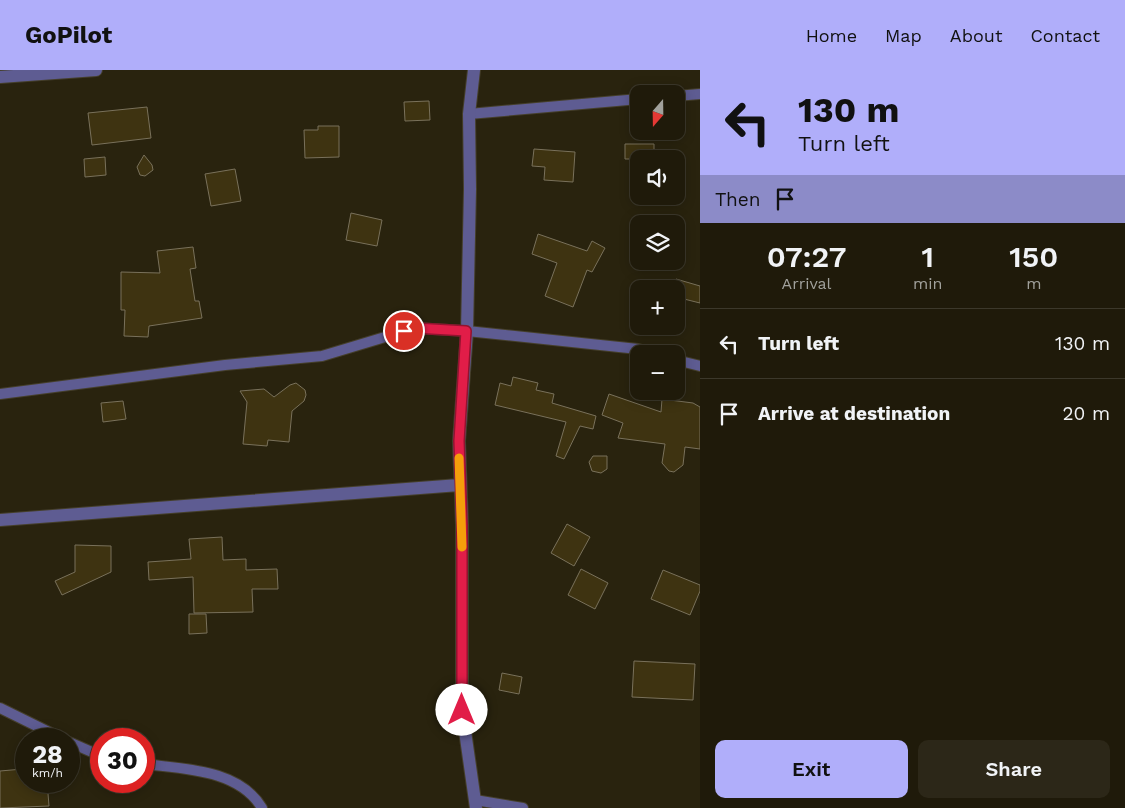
<!DOCTYPE html>
<meta charset="utf-8">
<style>
body{margin:0;font-family:"Work Sans",sans-serif;background:#2c2718;color:#f1f3f6;height:100vh;display:flex;flex-direction:column;font-size:19px;white-space:nowrap}
*{box-sizing:border-box;margin:0}
p{font-size:16px;color:#a1a19c}
.icon{flex:none;width:28px;height:28px;fill:none;stroke:currentColor;stroke-width:2;stroke-linecap:round;stroke-linejoin:round}
.map{position:relative;flex:1;overflow:hidden}
.sheet{display:flex;flex-direction:column;background:#1f1a0a;width:425px}
.sheet>*{flex:none}
.hud{background:#b0aefa;color:#111;overflow:hidden}
.needle{width:32px;rotate:200deg}
.controls{position:absolute;left:630px;top:15px;display:grid;gap:10px}
.controls a{display:grid;place-items:center;width:55px;height:55px;border-radius:10px;background:#1f1a0a;box-shadow:0 2px 12px #0003,0 0 0 1px #3c382b;font-size:25px}
.speed{position:absolute;left:15px;top:658px;display:flex;gap:10px;font-size:25px;font-weight:700;text-align:center}
.speed>*{display:grid;place-content:center;width:65px;height:65px;border-radius:50%;background:#1f1a0a;box-shadow:0 2px 12px #0003,0 0 0 1px #3c382b;line-height:1}
.speed small{font-size:12px;font-weight:400}
.speed .limit{border:8px solid #d22;background:#fff;color:#111}
.pin{position:absolute;display:grid;place-items:center;width:42px;height:42px;color:#fff;margin:-21px;border:2px solid #fff;border-radius:50%;box-shadow:0 1px 5px #0007}
.me{position:absolute;width:55px;margin:-28px;rotate:0deg;stroke-linejoin:round;filter:drop-shadow(0 0 4px #0008)}
.turn{display:flex;align-items:center;gap:18px;height:105px;padding:0 15px;font-size:22px}
.turn .icon{width:65px;height:65px;stroke-width:2.5}
.turn b{display:block;font-size:35px;line-height:42px}
.then{display:flex;align-items:center;height:48px;padding:0 15px;background:#0003;gap:10px;font-size:19px}
.eta{display:flex;justify-content:space-evenly;align-items:center;height:85px;text-align:center}
.eta b{font-size:30px;font-weight:600;line-height:35px}
.action{display:flex;gap:10px;margin-top:auto;padding:10px 15px}
.action a{flex:1;height:58px;border-radius:10px;background:#b0aefa;color:#111;font-size:20px;font-weight:600;line-height:58px;text-align:center}
.action a+a{background:#2c2718;color:#f1f3f6}
ul{padding:0;list-style:none}
li{display:flex;align-items:center;gap:15px;height:70px;padding:0 15px;border-top:1px solid #3c382b}
li div{flex:1}
li b{display:block;font-size:19px}
li em{font-style:normal}
header{display:flex;align-items:center;gap:30px;box-sizing:border-box;height:70px;padding:0 25px;background:#b0aefa;color:#111}
header strong{font-size:24px}
nav{display:flex;gap:28px;margin-inline-start:auto;font-size:18px}
main{display:flex;flex:1;min-height:0}
.map>svg:first-child{display:block}
.building{fill:#3e3311;stroke:#79715b}
.lines{fill:none;stroke-linecap:round;stroke-linejoin:round}
.lane-casing{stroke:#453f2b;stroke-width:12}
.street-casing{stroke:#453f2b;stroke-width:14}
.lane{stroke:#5e5c92;stroke-width:10}
.street{stroke:#5e5c92;stroke-width:12}
.route-casing{stroke:#92132f;stroke-width:12}
.route{stroke:#e11d48;stroke-width:9}
.slow{stroke:#f59e0b;stroke-width:9}
</style>
<header>
<strong>GoPilot</strong>
<nav><a>Home</a><a>Map</a><a>About</a><a>Contact</a></nav>
</header>
<main>
<div class="map">
<svg width="700" height="738" viewBox="0 0 700 738">
<rect width="100%" height="100%" fill="#29230e"/>
<path class="building" d="M 429,31 L 430,50 L 405,51 L 404,32 Z
M 147,37 L 151,68 L 92,75 L 88,43 Z
M 318,56 L 339,56 L 339,87 L 305,88 L 304,60 L 318,60 Z
M 625,74 L 654,74 L 654,89 L 625,89 Z
M 534,79 L 575,82 L 573,112 L 544,110 L 545,97 L 532,96 Z
M 144,85 L 152,95 L 153,100 L 145,106 L 140,105 L 137,97 Z
M 105,87 L 106,105 L 85,107 L 84,89 Z
M 235,99 L 241,131 L 211,136 L 205,104 Z
M 351,143 L 382,150 L 377,176 L 346,170 Z
M 538,164 L 587,181 L 592,171 L 605,178 L 592,202 L 587,200 L 573,237 L 545,226 L 557,193 L 532,184 Z
M 193,177 L 196,198 L 190,199 L 195,231 L 199,231 L 202,248 L 149,256 L 148,267 L 124,266 L 125,240 L 121,240 L 121,202 L 160,203 L 157,181 Z
M 676,209 L 700,216 L 700,233 L 676,227 Z
M 513,307 L 538,313 L 536,320 L 554,324 L 552,333 L 596,346 L 593,359 L 580,356 L 564,389 L 556,386 L 566,352 L 495,335 L 500,313 L 511,316 Z
M 296,313 L 305,320 L 306,325 L 304,331 L 292,341 L 289,372 L 268,370 L 267,376 L 243,374 L 247,332 L 240,321 L 264,319 L 274,327 L 290,315 Z
M 609,324 L 661,342 L 662,329 L 693,333 L 700,337 L 700,379 L 685,377 L 683,395 L 674,402 L 669,401 L 662,393 L 665,374 L 618,368 L 623,353 L 602,345 Z
M 123,331 L 126,349 L 103,352 L 101,333 Z
M 593,386 L 607,386 L 607,399 L 601,403 L 592,401 L 589,392 Z
M 567,454 L 590,467 L 574,496 L 551,483 Z
M 222,467 L 223,490 L 246,489 L 246,500 L 277,499 L 278,519 L 252,519 L 253,542 L 194,543 L 193,507 L 149,510 L 148,492 L 191,489 L 189,469 Z
M 75,475 L 111,476 L 111,502 L 62,525 L 55,511 L 75,502 Z
M 581,499 L 608,513 L 595,539 L 568,525 Z
M 663,500 L 700,515 L 700,521 L 690,545 L 651,529 Z
M 189,544 L 206,544 L 207,563 L 189,564 Z
M 634,591 L 695,594 L 693,630 L 632,627 Z
M 502,603 L 522,607 L 519,624 L 499,620 Z
M 23,699 L 26,711 L 47,711 L 49,736 L 0,738 L 0,701 Z"/>
<g class="lines">
<g class="lane-casing">
<path id="lane" d="M 676,26 L 700,24
M 469,44 L 639,29
M 676,290 L 700,296
M 0,324 L 225,295 L 322,286 L 415,258 L 467,261 L 638,279 L 655,284
M 0,638 L 63,669
M 69,672 L 101,686
M 144,694 C 183,699 239,699 262,738
M 475,730 L 523,738"/>
</g>
<g class="street-casing">
<path id="street" d="M 474,0 L 469,44 L 470,119 L 467,261 L 459,371 L 462,455 L 462,640 L 476,738
M 0,7 L 96,0
M 0,450 L 459,415"/>
</g>
<use href="#lane" class="lane"/>
<use href="#street" class="street"/>
</g>
<g class="lines">
<g class="route-casing">
<path id="route" d="M 404,261 L 415,258 L 466,261 L 459,371 L 462,455 L 462,640"/>
</g>
<use href="#route" class="route"/>
<path class="slow" d="M 459,388 L 462,477"/>
</g>
</svg>
<div class="controls">
<a><svg class="needle" viewBox="-14 -14 28 28"><path d="M0-13l5 13h-10z" fill="#e53935"/><path d="M0 13l5-13h-10z" fill="#a1a19c"/></svg></a>
<a><svg class="icon" aria-label="sound" viewBox="0 0 24 24"><path d="M4 9h4l5-4v14l-5-4H4zM17 9q2 3 0 6"/></svg></a>
<a><svg class="icon" aria-label="layers" viewBox="0 0 24 24"><path d="M12 4l9 5-9 5-9-5zM3 14l9 5 9-5"/></svg></a>
<a>+</a>
<a>−</a>
</div>
<div class="speed"><div>28<small>km/h</small></div><div class="limit">30</div></div>
<div class="pin" style="left:404px;top:261px;background:#d93025"><svg class="icon" aria-label="arrive" viewBox="0 0 24 24"><path d="M6 21V4h12l-3 4 3 4H6"/></svg></div>
<svg class="me" style="left:462px;top:640px" viewBox="-20 -20 40 40"><circle r="19" fill="#fff"/><path d="M0-13L10 11 0 6-10 11z" fill="#e11d48"/></svg>
</div>
<section class="sheet">
<div class="hud">
<div class="turn"><svg class="icon" aria-label="left" viewBox="0 0 24 24"><path d="M17 20v-9H6M10 6l-5 5 5 5"/></svg><div><b>130 m</b>Turn left</div></div>
<div class="then">Then<svg class="icon" aria-label="arrive" viewBox="0 0 24 24"><path d="M6 21V4h12l-3 4 3 4H6"/></svg></div>
</div>
<div class="eta">
<div><b>07:27</b><p>Arrival</p></div>
<div><b>1</b><p>min</p></div>
<div><b>150</b><p>m</p></div>
</div>
<ul>
<li><svg class="icon" aria-label="left" viewBox="0 0 24 24"><path d="M17 20v-9H6M10 6l-5 5 5 5"/></svg><div><b>Turn left</b></div><em>130 m</em></li>
<li><svg class="icon" aria-label="arrive" viewBox="0 0 24 24"><path d="M6 21V4h12l-3 4 3 4H6"/></svg><div><b>Arrive at destination</b></div><em>20 m</em></li>
</ul>
<div class="action"><a>Exit</a><a>Share</a></div>
</section>
</main>
